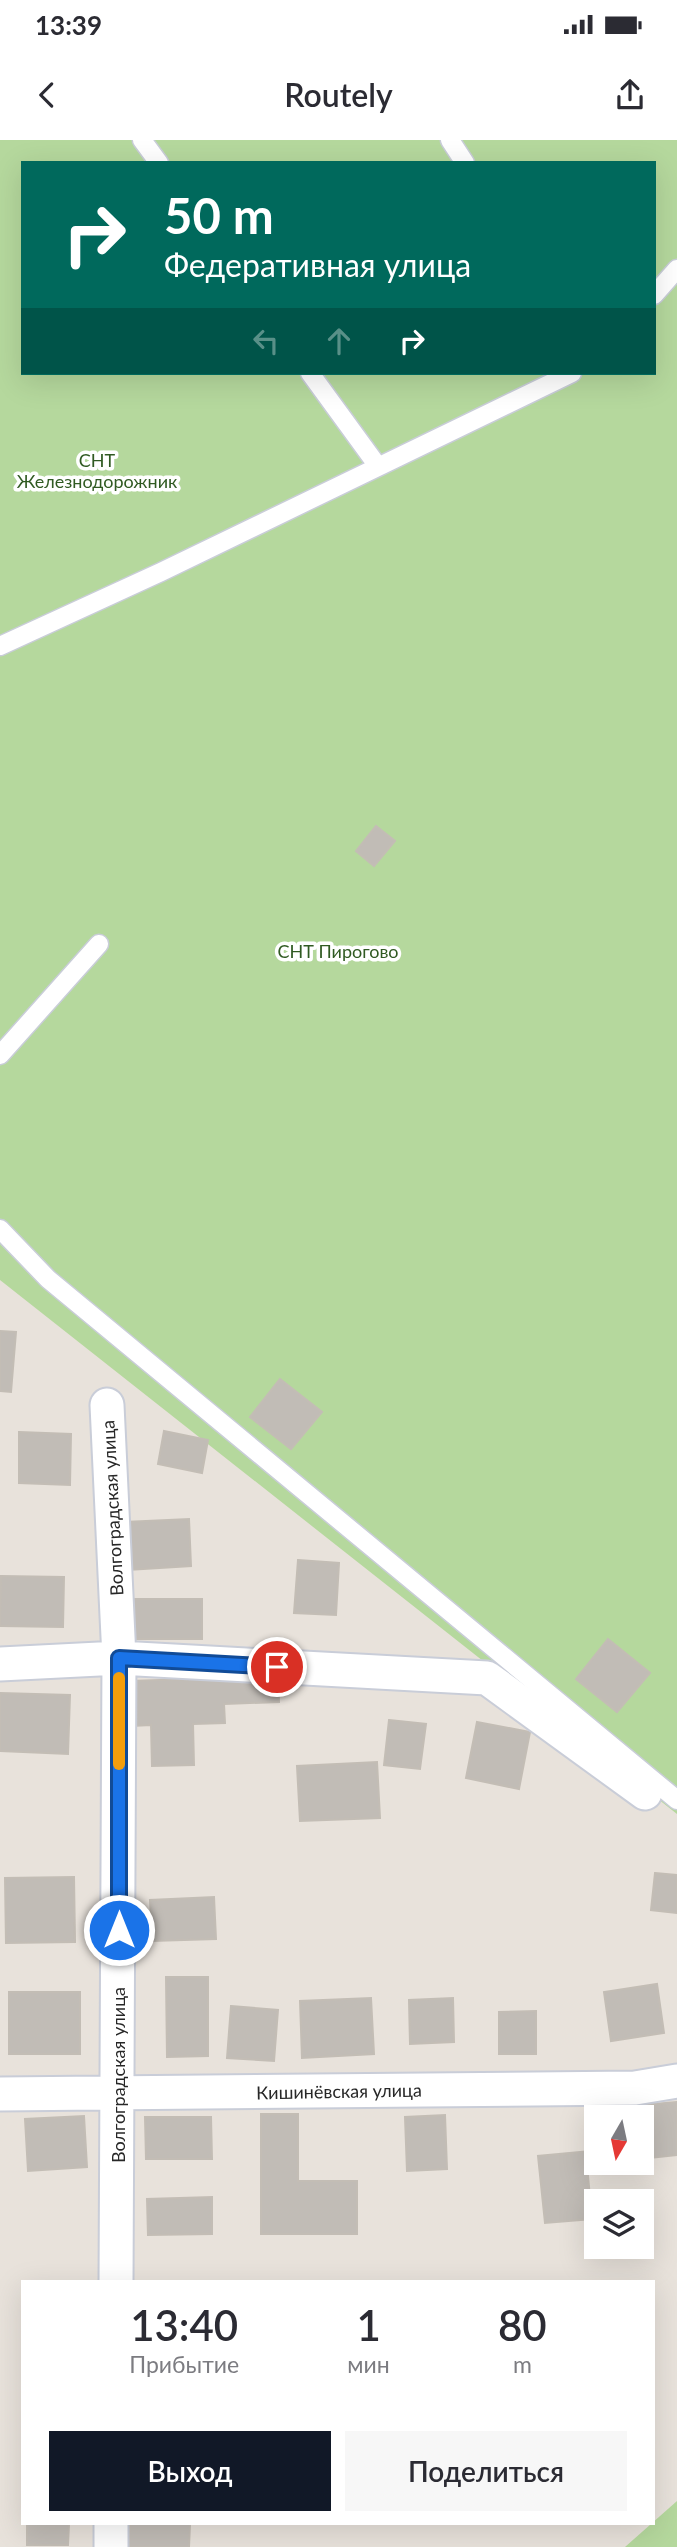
<!DOCTYPE html>
<html lang="ru">
<meta charset="utf-8">
<style>
body{margin:0;font-family:Lato,sans-serif;background:#f7f7f7;color:#2b2b33;height:100vh;display:flex;flex-direction:column;font-size:26px;white-space:nowrap}
*{box-sizing:border-box;margin:0}
p{font-size:23px;color:#7c7c81}
.icon{flex:none;width:38px;height:38px;fill:none;stroke:currentColor;stroke-width:2;stroke-linecap:round;stroke-linejoin:round}
.map{position:relative;flex:1;overflow:hidden}
.details{position:absolute;left:21px;top:2140px;width:634px;height:245px;display:flex;flex-direction:column;background:#fff;border-radius:0px;box-shadow:0 7px 28px #0002}
.details>*{flex:none}
.banner{position:absolute;left:21px;top:21px;width:635px;height:214px;border-radius:0px;box-shadow:0 7px 28px #0002;background:#00695c;color:#fff;overflow:hidden}
.needle{width:46px;rotate:189deg}
.controls{position:absolute;left:584px;top:1965px;display:grid;gap:14px}
.controls a{display:grid;place-items:center;width:70px;height:70px;border-radius:0px;background:#fff;box-shadow:0 7px 28px #0002;font-size:35px}
.pin{position:absolute;display:grid;place-items:center;width:60px;height:60px;color:#fff;margin:-30px;border:4px solid #fff;border-radius:50%;box-shadow:0 2px 7px #0007}
.me{position:absolute;width:77px;margin:-38px;rotate:0deg;stroke-linejoin:round;filter:drop-shadow(0 0 5px #0008)}
.turn{display:flex;align-items:center;gap:24px;height:147px;padding:0 28px;font-size:32px}
.turn .icon{width:91px;height:91px;stroke-width:2.5}
.turn b{display:block;font-size:49px;line-height:60px}
.lanes{display:flex;align-items:center;height:66px;padding:0 28px;background:#0003;justify-content:center;gap:35px;direction:ltr}
.lanes .off{opacity:.35}
.eta{display:flex;justify-content:space-evenly;align-items:center;height:119px;text-align:center}
.eta b{font-size:42px;font-weight:600;line-height:49px}
.primary-button{display:flex;gap:14px;margin-top:auto;padding:14px 28px}
.primary-button a{flex:1;height:80px;border-radius:0px;background:#111827;color:#fff;font-size:28px;font-weight:600;line-height:80px;text-align:center}
.primary-button a+a{background:#f7f7f7;color:#2b2b33}
.status{display:flex;justify-content:space-between;align-items:center;height:49px;padding:0 35px;background:#fff;direction:ltr}
.status svg{height:19px;fill:currentColor}
header{display:flex;justify-content:space-between;align-items:center;height:91px;padding:0 28px;background:#fff;font-size:32px;font-weight:600}
.map>svg:first-child{display:block}
.green{fill:#b5d89d;fill-rule:evenodd}
.building{fill:#c1bcb6;stroke:#c3bdb5;stroke-width:2}
.lines{fill:none;stroke-linecap:round;stroke-linejoin:round}
.lane-casing{stroke:#c9cdd8;stroke-width:21}
.street-casing{stroke:#c9cdd8;stroke-width:37}
.lane{stroke:#fff;stroke-width:18}
.street{stroke:#fff;stroke-width:33}
.route-casing{stroke:#114b97;stroke-width:18}
.route{stroke:#1a73e8;stroke-width:12}
.slow{stroke:#f59e0b;stroke-width:12}
.labels{text-anchor:middle;dominant-baseline:central;stroke-width:7;stroke-linejoin:round;paint-order:stroke}
.park-label{font-size:18px;fill:#305a22;stroke:#fff}
.street-label{font-size:18px;fill:#272727;stroke:#fff}
</style>
<div class="status"><b>13:39</b><svg viewBox="0 0 49 12"><path d="M0 12V9h3v3zM5 12V6h3v6zM10 12V3h3v9zM15 12V0h3v12zM26 1h20v11H26zM47 4h2v5h-2z"/></svg></div>
<header><svg class="icon" aria-label="back" viewBox="0 0 24 24"><path d="M15 5l-7 7 7 7"/></svg>Routely<svg class="icon" aria-label="share" viewBox="0 0 24 24"><path d="M12 15V3M7 8l5-5 5 5M5 13v7h14v-7"/></svg></header>
<div class="map">
<svg width="677" height="2407" viewBox="0 0 677 2407">
<rect width="100%" height="100%" fill="#e8e2db"/>
<path class="green" d="M 0,0 L 677,0 L 677,1674 L 0,1140 ZM 23,23 L 654,23 L 654,233 L 23,233 Z
M 677,2361 L 677,2407 L 625,2407 Z"/>
<path class="building" d="M 376,686 L 395,701 L 374,726 L 356,711 Z
M 0,1191 L 16,1192 L 11,1252 L 0,1251 Z
M 280,1239 L 322,1272 L 291,1309 L 250,1277 Z
M 164,1291 L 208,1300 L 202,1333 L 158,1324 Z
M 19,1292 L 71,1294 L 70,1345 L 19,1343 Z
M 189,1379 L 191,1426 L 128,1430 L 125,1382 Z
M 298,1420 L 339,1423 L 336,1475 L 294,1473 Z
M 1,1436 L 64,1437 L 63,1487 L 0,1486 Z
M 133,1459 L 202,1459 L 202,1499 L 133,1499 Z
M 608,1499 L 650,1533 L 617,1572 L 576,1539 Z
M 278,1536 L 279,1562 L 224,1564 L 225,1583 L 193,1584 L 194,1625 L 152,1626 L 151,1585 L 132,1586 L 131,1541 Z
M 0,1553 L 70,1555 L 68,1614 L 0,1611 Z
M 389,1580 L 426,1584 L 420,1629 L 384,1625 Z
M 477,1582 L 530,1592 L 519,1649 L 466,1638 Z
M 377,1622 L 380,1678 L 300,1681 L 297,1626 Z
M 655,1733 L 677,1735 L 677,1773 L 651,1770 Z
M 74,1737 L 75,1802 L 6,1803 L 5,1738 Z
M 214,1757 L 216,1799 L 152,1801 L 150,1760 Z
M 166,1837 L 208,1837 L 208,1916 L 167,1917 Z
M 657,1844 L 664,1893 L 611,1901 L 604,1852 Z
M 9,1852 L 80,1852 L 80,1914 L 9,1914 Z
M 371,1858 L 374,1914 L 302,1918 L 300,1861 Z
M 453,1858 L 454,1902 L 410,1904 L 409,1860 Z
M 231,1866 L 278,1870 L 274,1921 L 227,1918 Z
M 536,1871 L 536,1914 L 499,1914 L 499,1872 Z
M 617,1953 L 620,1978 L 597,1978 L 597,2023 L 611,2023 L 587,2025 L 592,2079 L 545,2083 L 538,2016 L 591,2011 L 585,1956 Z
M 677,1962 L 677,2015 L 650,2018 L 644,1965 Z
M 261,1974 L 298,1974 L 298,2041 L 357,2041 L 357,2094 L 261,2094 Z
M 445,1975 L 447,2029 L 407,2031 L 405,1977 Z
M 84,1976 L 87,2027 L 28,2031 L 25,1979 Z
M 145,1977 L 211,1977 L 212,2019 L 146,2019 Z
M 212,2057 L 212,2094 L 148,2095 L 147,2059 Z
M 27,2384 L 69,2384 L 68,2405 L 27,2405 Z
M 130,2384 L 190,2384 L 189,2407 L 128,2407 Z"/>
<g class="lines">
<g class="lane-casing">
<path id="lane" d="M 142,0 L 159,23
M 450,0 L 465,23
M 654,155 L 677,129
M 310,233 L 377,325
M 0,506 L 161,432 L 572,233
M 0,915 L 99,804
M 0,1089 L 48,1139 L 677,1660"/>
</g>
<g class="street-casing">
<path id="street" d="M 107,1265 L 119,1518 L 116,2142
M 0,1524 L 119,1518 L 487,1538 L 645,1653
M 0,1954 L 635,1948 L 677,1941
M 111,2407 L 111,2384"/>
</g>
<use href="#lane" class="lane"/>
<use href="#street" class="street"/>
</g>
<g class="lines">
<g class="route-casing">
<path id="route" d="M 119,1790 L 119,1518 L 277,1527"/>
</g>
<use href="#route" class="route"/>
<path class="slow" d="M 119,1538 L 119,1624"/>
</g>
<g class="labels">
<g class="park-label">
<text x="97" y="320">СНТ<tspan x="97" dy="21">Железнодорожник</tspan></text>
<text x="338" y="811">СНТ Пирогово</text>
</g>
<g class="street-label">
<text transform="translate(112 1368) rotate(-93)">Волгоградская улица</text>
<text transform="translate(118 1935) rotate(-90)">Волгоградская улица</text>
<text transform="translate(339 1951) rotate(-1)">Кишинёвская улица</text>
</g>
</g>
</svg>
<div class="controls">
<a><svg class="needle" viewBox="-14 -14 28 28"><path d="M0-13l5 13h-10z" fill="#e53935"/><path d="M0 13l5-13h-10z" fill="#7c7c81"/></svg></a>
<a><svg class="icon" aria-label="layers" viewBox="0 0 24 24"><path d="M12 4l9 5-9 5-9-5zM3 14l9 5 9-5"/></svg></a>
</div>
<div class="pin" style="left:277px;top:1527px;background:#d93025"><svg class="icon" aria-label="arrive" viewBox="0 0 24 24"><path d="M6 21V4h12l-3 4 3 4H6"/></svg></div>
<svg class="me" style="left:119px;top:1790px" viewBox="-20 -20 40 40"><circle r="17" fill="#1a73e8" stroke="#fff" stroke-width="3"/><path d="M0-11L8 9 0 5-8 9z" fill="#fff"/></svg>
<div class="banner">
<div class="turn"><svg class="icon" aria-label="right" viewBox="0 0 24 24"><path d="M7 20v-9h11M14 6l5 5-5 5"/></svg><div><b>50 m</b>Федеративная улица</div></div>
<div class="lanes"><svg class="icon off" aria-label="left" viewBox="0 0 24 24"><path d="M17 20v-9H6M10 6l-5 5 5 5"/></svg><svg class="icon off" aria-label="ahead" viewBox="0 0 24 24"><path d="M12 20V5M6 11l6-6 6 6"/></svg><svg class="icon" aria-label="right" viewBox="0 0 24 24"><path d="M7 20v-9h11M14 6l5 5-5 5"/></svg></div>
</div>
<section class="details">
<div class="eta">
<div><b>13:40</b><p>Прибытие</p></div>
<div><b>1</b><p>мин</p></div>
<div><b>80</b><p>m</p></div>
</div>
<div class="primary-button"><a>Выход</a><a>Поделиться</a></div>
</section>
</div>
